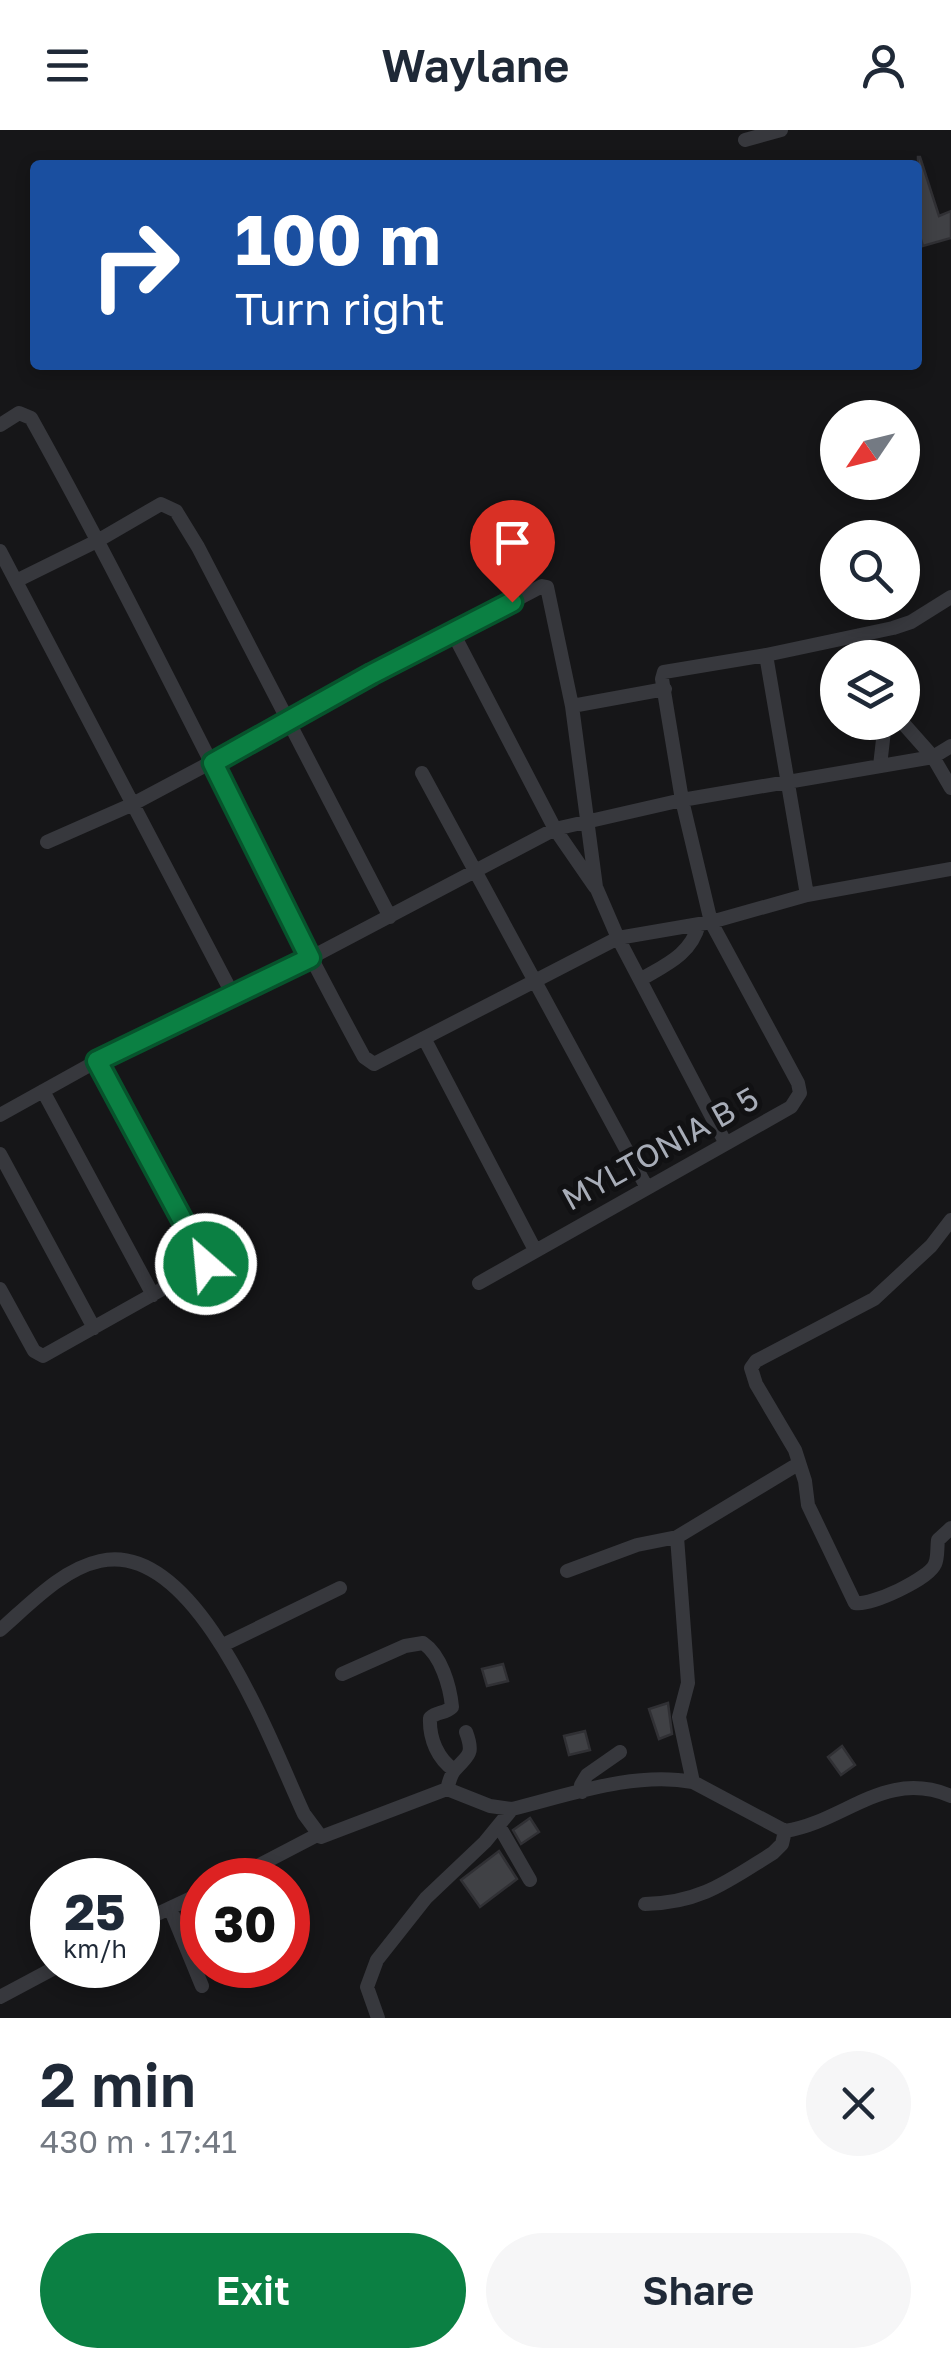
<!DOCTYPE html>
<meta charset="utf-8">
<style>
body{margin:0;font-family:"Golos Text",sans-serif;background:#f6f6f7;color:#1f2937;height:100vh;display:flex;flex-direction:column;font-size:38px;white-space:nowrap}
*{box-sizing:border-box;margin:0}
p{font-size:32px;color:#747a83}
.icon{flex:none;width:55px;height:55px;fill:none;stroke:currentColor;stroke-width:2;stroke-linecap:round;stroke-linejoin:round}
.map{position:relative;height:1888px;overflow:hidden}
.sheet{display:flex;flex-direction:column;background:#fff;flex:1}
.sheet>*{flex:none}
.banner{position:absolute;left:30px;top:30px;width:892px;height:210px;border-radius:10px;box-shadow:0 5px 15px #0003;background:#1a4fa0;color:#fff;overflow:hidden}
.needle{width:65px;rotate:235deg}
.tools{position:absolute;left:820px;top:270px;display:grid;gap:20px}
.tools a{display:grid;place-items:center;width:100px;height:100px;border-radius:50%;background:#fff;box-shadow:0 5px 15px #0003;font-size:50px}
.speed{position:absolute;left:30px;top:1728px;display:flex;gap:20px;font-size:50px;font-weight:700;text-align:center}
.speed>*{display:grid;place-content:center;width:130px;height:130px;border-radius:50%;background:#fff;box-shadow:0 5px 15px #0003;line-height:1}
.speed small{font-size:25px;font-weight:400}
.speed .limit{border:15px solid #d22;background:#fff;color:#111}
.pin{position:absolute;display:grid;place-items:center;width:85px;height:85px;color:#fff;margin:-102px -42px;border-radius:50% 50% 50% 0;rotate:-45deg;box-shadow:0 0 10px #0007}
.pin .icon{rotate:45deg}
.me{position:absolute;width:110px;margin:-55px;rotate:333deg;stroke-linejoin:round;filter:drop-shadow(0 0 8px #0008)}
.turn{display:flex;align-items:center;gap:35px;height:210px;padding:0 40px;font-size:45px}
.turn .icon{width:130px;height:130px;stroke-width:2.5}
.turn b{display:block;font-size:70px;line-height:85px}
.round{display:grid;place-items:center;flex:none;width:105px;height:105px;border-radius:52px;background:#f6f6f7}
.summary{display:flex;align-items:center;justify-content:space-between;height:170px;padding:0 40px}
h1{font-size:60px;font-weight:600;line-height:75px}
.button{display:flex;gap:20px;margin-top:auto;padding:20px 40px}
.button a{flex:1;height:115px;border-radius:60px;background:#0b8043;color:#fff;font-size:40px;font-weight:600;line-height:115px;text-align:center}
.button a+a{background:#f6f6f7;color:#1f2937}
header{display:flex;justify-content:space-between;align-items:center;height:130px;padding:0 40px;background:#fff;font-size:45px;font-weight:600}
.map>svg:first-child{display:block}
.building{fill:#404145;stroke:#303034;stroke-width:2.5}
.lines{fill:none;stroke-linecap:round;stroke-linejoin:round}
.street{stroke:#37383d;stroke-width:14}
.route-casing{stroke:#07532c;stroke-width:25}
.route{stroke:#0b8043;stroke-width:18}
.labels{text-anchor:middle;dominant-baseline:central;stroke-width:10;stroke-linejoin:round;paint-order:stroke}
.street-label{font-size:32px;fill:#a8adb8;stroke:#111113}
</style>
<header><svg class="icon" aria-label="menu" viewBox="0 0 24 24"><path d="M4 6h16M4 12h16M4 18h16"/></svg>Waylane<svg class="icon" aria-label="person" viewBox="0 0 24 24"><circle cx="12" cy="8" r="4"/><path d="M4 21q1-7 8-7t8 7"/></svg></header>
<div class="map">
<svg width="951" height="1888" viewBox="0 0 951 1888">
<rect width="100%" height="100%" fill="#161618"/>
<path class="building" d="M 918,27 L 920,27 L 939,86 L 951,81 L 951,108 L 923,116 L 918,100 Z
M 503,1534 L 508,1551 L 487,1556 L 482,1539 Z
M 668,1573 L 672,1604 L 659,1609 L 649,1579 Z
M 585,1601 L 590,1620 L 569,1625 L 564,1606 Z
M 842,1616 L 855,1635 L 841,1645 L 828,1627 Z
M 530,1688 L 539,1702 L 521,1714 L 513,1700 Z
M 499,1721 L 517,1749 L 480,1777 L 461,1750 Z"/>
<g class="lines">
<path class="street" d="M 745,10 L 781,0
M 0,295 L 19,283 L 31,288 C 148,498 249,716 364,927 L 374,934 L 618,808 L 711,792 L 807,765 L 951,739
M 0,421 L 233,865
M 16,451 L 99,410 L 161,374 L 176,381 L 198,417 L 390,787
M 453,503 L 555,699 L 595,757
M 860,505 L 870,528
M 766,525 L 807,765
M 572,576 L 665,559
M 902,592 L 933,627 L 951,658
M 880,636 L 885,592
M 422,643 L 646,1056
M 47,712 L 131,675 L 542,456 L 547,457 L 572,576 L 596,757 L 618,808 L 725,1012
M 640,850 C 665,835 691,825 699,794
M 424,908 L 535,1120
M 43,961 L 153,1165
M 0,985 L 97,931 L 310,828 L 555,699 L 682,670 L 933,627 L 951,616
M 0,1024 L 94,1198
M 951,1090 L 931,1116 L 874,1169 L 756,1231 L 751,1238 L 756,1254 L 795,1320 L 805,1351 L 808,1375 L 855,1473 C 871,1476 929,1449 935,1434 C 938,1428 937,1417 938,1410 L 951,1398
M 479,1153 L 791,977 L 800,963 L 798,953 L 711,792 L 682,670 L 662,549 L 664,542 L 766,525 L 893,498 L 911,492 L 951,467
M 0,1159 L 34,1221 L 43,1226 L 207,1134 L 97,931
M 567,1441 L 637,1415 L 677,1407
M 0,1500 C 29,1475 62,1439 100,1431 C 198,1409 272,1616 304,1684 L 321,1707 L 447,1659 L 490,1676 L 512,1679 C 569,1665 634,1641 693,1652 L 785,1701 C 845,1692 885,1638 951,1666
M 223,1515 L 340,1458
M 342,1544 L 405,1516 L 423,1513 C 441,1525 450,1556 452,1577 C 445,1584 437,1581 430,1588 C 429,1609 438,1629 454,1640
M 693,1652 L 679,1587 L 688,1553 L 677,1407 L 798,1334
M 447,1659 C 449,1653 450,1646 454,1641 C 467,1625 475,1626 466,1602
M 582,1662 L 581,1655 L 587,1645 L 620,1622
M 499,1696 L 530,1750
M 231,1750 L 317,1705
M 645,1774 C 701,1773 728,1751 773,1723 L 782,1714 L 785,1701
M 170,1778 L 202,1856
M 138,1793 L 202,1763
M 0,1867 L 60,1835
M 378,1888 L 367,1857 L 377,1830 L 426,1768 L 485,1712 L 512,1679"/>
</g>
<g class="lines">
<g class="route-casing">
<path id="route" d="M 206,1134 L 97,931 L 310,828 L 213,633 L 372,544 L 512,472"/>
</g>
<use href="#route" class="route"/>
</g>
<g class="labels">
<g class="street-label">
<text transform="translate(660 1018) rotate(-29)">MYLTONIA B 5</text>
</g>
</g>
</svg>
<div class="tools">
<a><svg class="needle" viewBox="-14 -14 28 28"><path d="M0-13l5 13h-10z" fill="#e53935"/><path d="M0 13l5-13h-10z" fill="#747a83"/></svg></a>
<a><svg class="icon" aria-label="search" viewBox="0 0 24 24"><circle cx="10" cy="10" r="6"/><path d="M15 15l6 6"/></svg></a>
<a><svg class="icon" aria-label="layers" viewBox="0 0 24 24"><path d="M12 4l9 5-9 5-9-5zM3 14l9 5 9-5"/></svg></a>
</div>
<div class="speed"><div>25<small>km/h</small></div><div class="limit">30</div></div>
<div class="pin" style="left:512px;top:472px;background:#d93025"><svg class="icon" aria-label="arrive" viewBox="0 0 24 24"><path d="M6 21V4h12l-3 4 3 4H6"/></svg></div>
<svg class="me" style="left:206px;top:1134px" viewBox="-20 -20 40 40"><circle r="17" fill="#0b8043" stroke="#fff" stroke-width="3"/><path d="M0-11L8 9 0 5-8 9z" fill="#fff"/></svg>
<div class="banner">
<div class="turn"><svg class="icon" aria-label="right" viewBox="0 0 24 24"><path d="M7 20v-9h11M14 6l5 5-5 5"/></svg><div><b>100 m</b>Turn right</div></div>
</div>
</div>
<section class="sheet">
<div class="summary"><div><h1>2 min</h1><p>430 m · 17:41</p></div><a class="round"><svg class="icon" aria-label="close" viewBox="0 0 24 24"><path d="M6 6l12 12M18 6L6 18"/></svg></a></div>
<div class="button"><a>Exit</a><a>Share</a></div>
</section>
